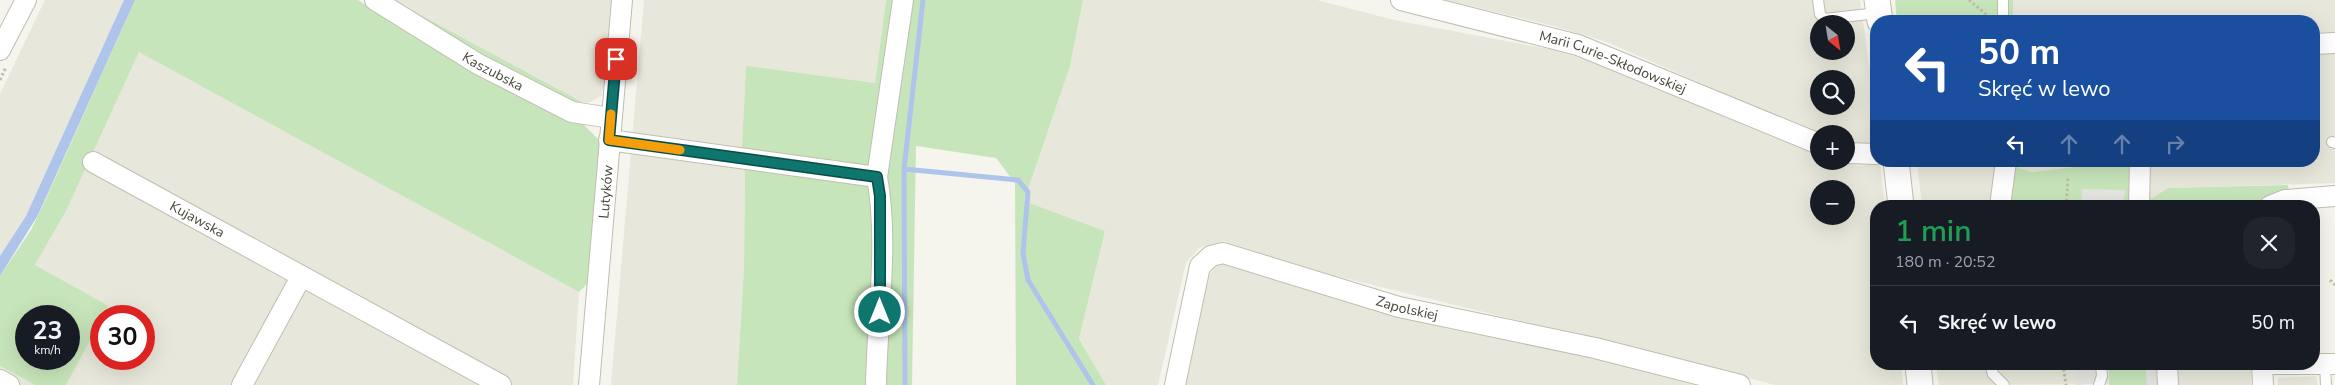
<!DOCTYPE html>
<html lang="pl">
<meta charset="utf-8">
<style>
body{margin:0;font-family:"Nunito Sans",sans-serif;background:#20242c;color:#f1f3f6;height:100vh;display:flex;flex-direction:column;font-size:19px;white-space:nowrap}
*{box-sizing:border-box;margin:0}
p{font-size:16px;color:#9ea1a6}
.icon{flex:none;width:28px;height:28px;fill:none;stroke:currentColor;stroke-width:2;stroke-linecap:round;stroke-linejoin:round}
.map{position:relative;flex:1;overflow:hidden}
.drawer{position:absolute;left:1870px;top:200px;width:450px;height:170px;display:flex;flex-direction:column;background:#171b24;border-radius:20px;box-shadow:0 5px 20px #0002}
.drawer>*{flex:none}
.guide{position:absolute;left:1870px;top:15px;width:450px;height:152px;border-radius:20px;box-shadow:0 5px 20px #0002;background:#1a4fa0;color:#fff;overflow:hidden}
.needle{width:32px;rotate:150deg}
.buttons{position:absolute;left:1810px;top:15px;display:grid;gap:10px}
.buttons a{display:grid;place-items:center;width:45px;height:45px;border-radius:50%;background:#171b24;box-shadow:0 5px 20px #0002;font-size:25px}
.speed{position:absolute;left:15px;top:305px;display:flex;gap:10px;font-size:25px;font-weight:700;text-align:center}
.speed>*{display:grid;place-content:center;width:65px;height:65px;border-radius:50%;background:#171b24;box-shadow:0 5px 20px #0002;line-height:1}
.speed small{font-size:12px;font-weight:400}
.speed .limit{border:8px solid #d22;background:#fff;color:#111}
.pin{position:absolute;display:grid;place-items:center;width:42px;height:42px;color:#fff;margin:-21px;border-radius:10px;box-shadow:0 2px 8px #0006}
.me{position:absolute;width:55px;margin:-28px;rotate:0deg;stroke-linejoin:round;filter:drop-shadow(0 0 4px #0008)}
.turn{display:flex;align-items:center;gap:18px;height:105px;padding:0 25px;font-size:22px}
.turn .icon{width:65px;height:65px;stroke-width:2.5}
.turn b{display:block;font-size:35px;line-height:42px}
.lanes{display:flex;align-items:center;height:48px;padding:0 25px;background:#0003;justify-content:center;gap:25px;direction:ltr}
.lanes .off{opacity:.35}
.round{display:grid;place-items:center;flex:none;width:52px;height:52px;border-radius:20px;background:#20242c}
.head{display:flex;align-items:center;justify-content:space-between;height:85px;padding:0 25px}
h1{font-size:30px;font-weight:600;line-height:38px;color:#1e9e55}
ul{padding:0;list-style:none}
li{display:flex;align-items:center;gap:15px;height:75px;padding:0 25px;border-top:1px solid #363941}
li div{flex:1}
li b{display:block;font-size:19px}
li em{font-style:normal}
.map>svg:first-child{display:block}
.residential{fill:#e8e7db;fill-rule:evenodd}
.green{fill:#c7e5ba;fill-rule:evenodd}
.parking{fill:#e4e4e0}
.water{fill:#afc4eb}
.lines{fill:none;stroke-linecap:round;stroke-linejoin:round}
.stream{stroke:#afc4eb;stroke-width:5}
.service-casing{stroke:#c0beb0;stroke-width:12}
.minor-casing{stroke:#c0beb0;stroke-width:22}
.tertiary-casing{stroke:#c0beb0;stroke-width:27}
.path{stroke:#c0bda2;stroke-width:3;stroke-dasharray:2.5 2.5;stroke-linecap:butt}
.service{stroke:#fff;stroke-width:10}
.minor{stroke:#fff;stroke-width:20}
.tertiary{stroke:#fff;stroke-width:25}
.route-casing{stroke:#0a4d48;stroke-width:12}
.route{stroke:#0f766e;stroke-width:9}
.slow{stroke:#f59e0b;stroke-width:9}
.labels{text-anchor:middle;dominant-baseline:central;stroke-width:4;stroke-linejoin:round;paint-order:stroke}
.street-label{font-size:14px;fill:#49473a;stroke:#fff}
</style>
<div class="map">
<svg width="2335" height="385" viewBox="0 0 2335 385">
<rect width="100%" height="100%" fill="#f5f4ed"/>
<path class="residential" d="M 45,0 L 124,0 L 26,216 L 0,256 L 0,94 Z
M 393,0 L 613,0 L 606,81 L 601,96 L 590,102 L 582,102 Z
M 644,0 L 886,0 L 875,83 L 746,67 L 742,146 L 745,175 L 744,267 L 737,385 L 611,385 Z
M 1083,0 L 1317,0 L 1394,20 L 1554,50 L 1619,70 L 1819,153 L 1819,161 L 1839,161 L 1857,166 L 1880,164 L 1885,206 L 1876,206 L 1876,364 L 1901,364 L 1903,385 L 1775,385 L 1656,354 L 1315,271 L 1223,241 L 1199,248 L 1186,263 L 1158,385 L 1106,385 L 1079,339 L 1105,231 L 1024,201 L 1070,66 ZM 1819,189 L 1846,189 L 1846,216 L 1819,216 Z
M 1446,0 L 1860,0 L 1872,86 L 1876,144 L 1846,145 L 1846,134 L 1819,134 L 1806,129 L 1607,42 L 1554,26 ZM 1819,24 L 1846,24 L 1846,51 L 1819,51 ZM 1819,79 L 1846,79 L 1846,106 L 1819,106 Z
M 2013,0 L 2335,0 L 2335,32 L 2314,33 L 2314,21 L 2013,21 Z
M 139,51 L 579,292 L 573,385 L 66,385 L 101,320 L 101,359 L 144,359 L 144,316 L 103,316 L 109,306 L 35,265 L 66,211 Z
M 2335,53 L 2335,183 L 2168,188 L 2152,198 L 2145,197 L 2146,161 L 2314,161 L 2314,55 Z
M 1917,161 L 1998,161 L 1992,206 L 1922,206 Z
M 2016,161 L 2124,161 L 2031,172 L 2016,167 Z
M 1223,262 L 1232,263 L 1448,329 L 1502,338 L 1671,375 L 1706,385 L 1184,385 L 1207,278 L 1214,268 Z
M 1936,364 L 2109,364 L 2110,384 L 1939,385 Z
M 2174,364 L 2251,364 L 2251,385 L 2174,385 Z
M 0,366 L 35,385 L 0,385 Z
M 2316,376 L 2318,385 L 2278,385 L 2278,378 Z"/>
<path class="green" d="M 135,0 L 358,0 L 392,22 L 543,106 L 582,123 L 601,142 L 591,280 L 579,292 L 139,52 L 66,211 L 35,265 L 109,306 L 101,316 L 101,320 L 66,385 L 35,385 L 0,366 L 0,276 L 31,230 L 45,201 ZM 26,316 L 69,316 L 69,359 L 26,359 Z
M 393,0 L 582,102 L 590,102 L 570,103 L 539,91 Z
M 886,0 L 1083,0 L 1070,66 L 1024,201 L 1105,231 L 1079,339 L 1106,385 L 1016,385 L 1015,183 L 996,158 L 916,146 L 912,385 L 737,385 L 744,267 L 745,175 L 742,146 L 746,66 L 875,83 Z
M 1895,0 L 2013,0 L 2013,21 L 1897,21 Z
M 2124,161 L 2146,161 L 2145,197 L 2152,198 L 2168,188 L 2288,185 L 2289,192 L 2265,200 L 2257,206 L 2010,206 L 2016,167 L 2031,172 Z
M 2109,364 L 2146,364 L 2147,385 L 2109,385 Z"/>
<path class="parking" d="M 2082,189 L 2125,190 L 2123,206 L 2081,206 Z
M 2076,364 L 2097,364 L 2098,383 L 2077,385 Z
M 2146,364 L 2161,364 L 2161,385 L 2147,385 Z"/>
<path class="water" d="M 124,0 L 135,0 L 38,215 L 0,276 L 0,256 L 26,216 Z"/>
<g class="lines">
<path class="stream" d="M 904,169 L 1018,180 L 1028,192 L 1023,253 L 1028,280 L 1093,385
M 905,385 L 904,169 L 923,0"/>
<g class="service-casing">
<path id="service" d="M 1818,0 L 1820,14 L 1824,19 L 1878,13
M 2003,0 L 2003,21
M 2332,142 L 2335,143
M 1990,364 L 1993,374 L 2004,385
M 2325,364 L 2326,385
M 2099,385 L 2102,376 L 2101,364"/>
</g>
<g class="minor-casing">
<g id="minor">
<path id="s1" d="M 375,0 L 478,64 L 572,112 L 611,118"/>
<path id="s2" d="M 1401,0 L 1578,45 L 1819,144"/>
<path d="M 2314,44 L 2335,43"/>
<path d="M 0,50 L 26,0"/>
<path d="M 609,140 L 877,177"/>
<path d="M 1846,153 L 1876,154"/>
<path id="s3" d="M 93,162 L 501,385"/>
<path d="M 2000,206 L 2006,161"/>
<path d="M 2139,206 L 2140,161"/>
<path d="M 2270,206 L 2285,200 L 2335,196"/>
<path d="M 2167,364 L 2168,385"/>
<path d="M 2262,364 L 2335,364"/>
<path d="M 2262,364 L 2263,385"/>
<path d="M 0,380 L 9,385"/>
<path d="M 242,385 L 301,277"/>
<path id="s4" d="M 589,385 L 622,0"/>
<path d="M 876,385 C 877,319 889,242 877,177 L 903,0"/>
<path id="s5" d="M 1175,385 L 1200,266 L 1211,256 L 1223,253 L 1399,307 L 1595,348 L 1740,385"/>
</g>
</g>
<g class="tertiary-casing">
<path id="tertiary" d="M 1877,0 L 1880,21
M 1896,161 L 1901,206
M 1918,364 L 1920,385"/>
</g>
<path class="path" d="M 1969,0 L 1989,17
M 0,80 L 6,67
M 2066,206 L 2068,178
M 2330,280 L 2335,285
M 2063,364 L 2066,385"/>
<use href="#service" class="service"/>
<use href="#minor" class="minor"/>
<use href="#tertiary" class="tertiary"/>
</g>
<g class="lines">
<g class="route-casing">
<path id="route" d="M 616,59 L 609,140 L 877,177 L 880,196 L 880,312"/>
</g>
<use href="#route" class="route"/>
<path class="slow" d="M 611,114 L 609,140 L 680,150"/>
</g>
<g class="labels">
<g class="street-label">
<text stroke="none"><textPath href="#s2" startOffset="221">Marii Curie-Skłodowskiej</textPath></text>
<text stroke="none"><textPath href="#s1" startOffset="138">Kaszubska</textPath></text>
<text stroke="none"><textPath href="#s4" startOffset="194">Lutyków</textPath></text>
<text stroke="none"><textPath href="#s3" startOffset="119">Kujawska</textPath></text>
<text stroke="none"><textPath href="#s5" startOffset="341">Zapolskiej</textPath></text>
</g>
</g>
</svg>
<div class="buttons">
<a><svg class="needle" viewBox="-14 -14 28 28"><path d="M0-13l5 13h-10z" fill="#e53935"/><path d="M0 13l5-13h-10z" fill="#9ea1a6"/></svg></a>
<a><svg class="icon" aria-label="search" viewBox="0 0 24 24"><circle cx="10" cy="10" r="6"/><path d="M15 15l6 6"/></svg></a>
<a>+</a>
<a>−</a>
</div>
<div class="speed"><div>23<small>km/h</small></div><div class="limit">30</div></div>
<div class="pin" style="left:616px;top:59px;background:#d93025"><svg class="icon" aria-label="arrive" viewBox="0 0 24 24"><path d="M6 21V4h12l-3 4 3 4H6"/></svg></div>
<svg class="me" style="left:880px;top:312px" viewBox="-20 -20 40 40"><circle r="17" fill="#0f766e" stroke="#fff" stroke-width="3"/><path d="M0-11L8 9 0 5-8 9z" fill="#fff"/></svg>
<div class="guide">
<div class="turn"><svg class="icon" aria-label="left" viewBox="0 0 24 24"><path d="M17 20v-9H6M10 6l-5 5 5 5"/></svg><div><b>50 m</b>Skręć w lewo</div></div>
<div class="lanes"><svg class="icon" aria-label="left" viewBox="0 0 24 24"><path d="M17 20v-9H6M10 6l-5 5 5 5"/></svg><svg class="icon off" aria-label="ahead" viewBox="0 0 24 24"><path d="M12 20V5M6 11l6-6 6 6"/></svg><svg class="icon off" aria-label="ahead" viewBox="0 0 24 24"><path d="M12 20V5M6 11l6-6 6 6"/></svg><svg class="icon off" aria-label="right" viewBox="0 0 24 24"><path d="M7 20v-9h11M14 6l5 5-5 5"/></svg></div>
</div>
<section class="drawer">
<div class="head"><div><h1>1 min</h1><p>180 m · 20:52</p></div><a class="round"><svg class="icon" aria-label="close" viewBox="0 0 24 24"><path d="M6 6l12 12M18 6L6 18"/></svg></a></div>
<ul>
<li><svg class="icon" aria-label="left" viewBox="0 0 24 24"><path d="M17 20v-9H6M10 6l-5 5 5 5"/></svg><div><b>Skręć w lewo</b></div><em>50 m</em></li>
</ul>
</section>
</div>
